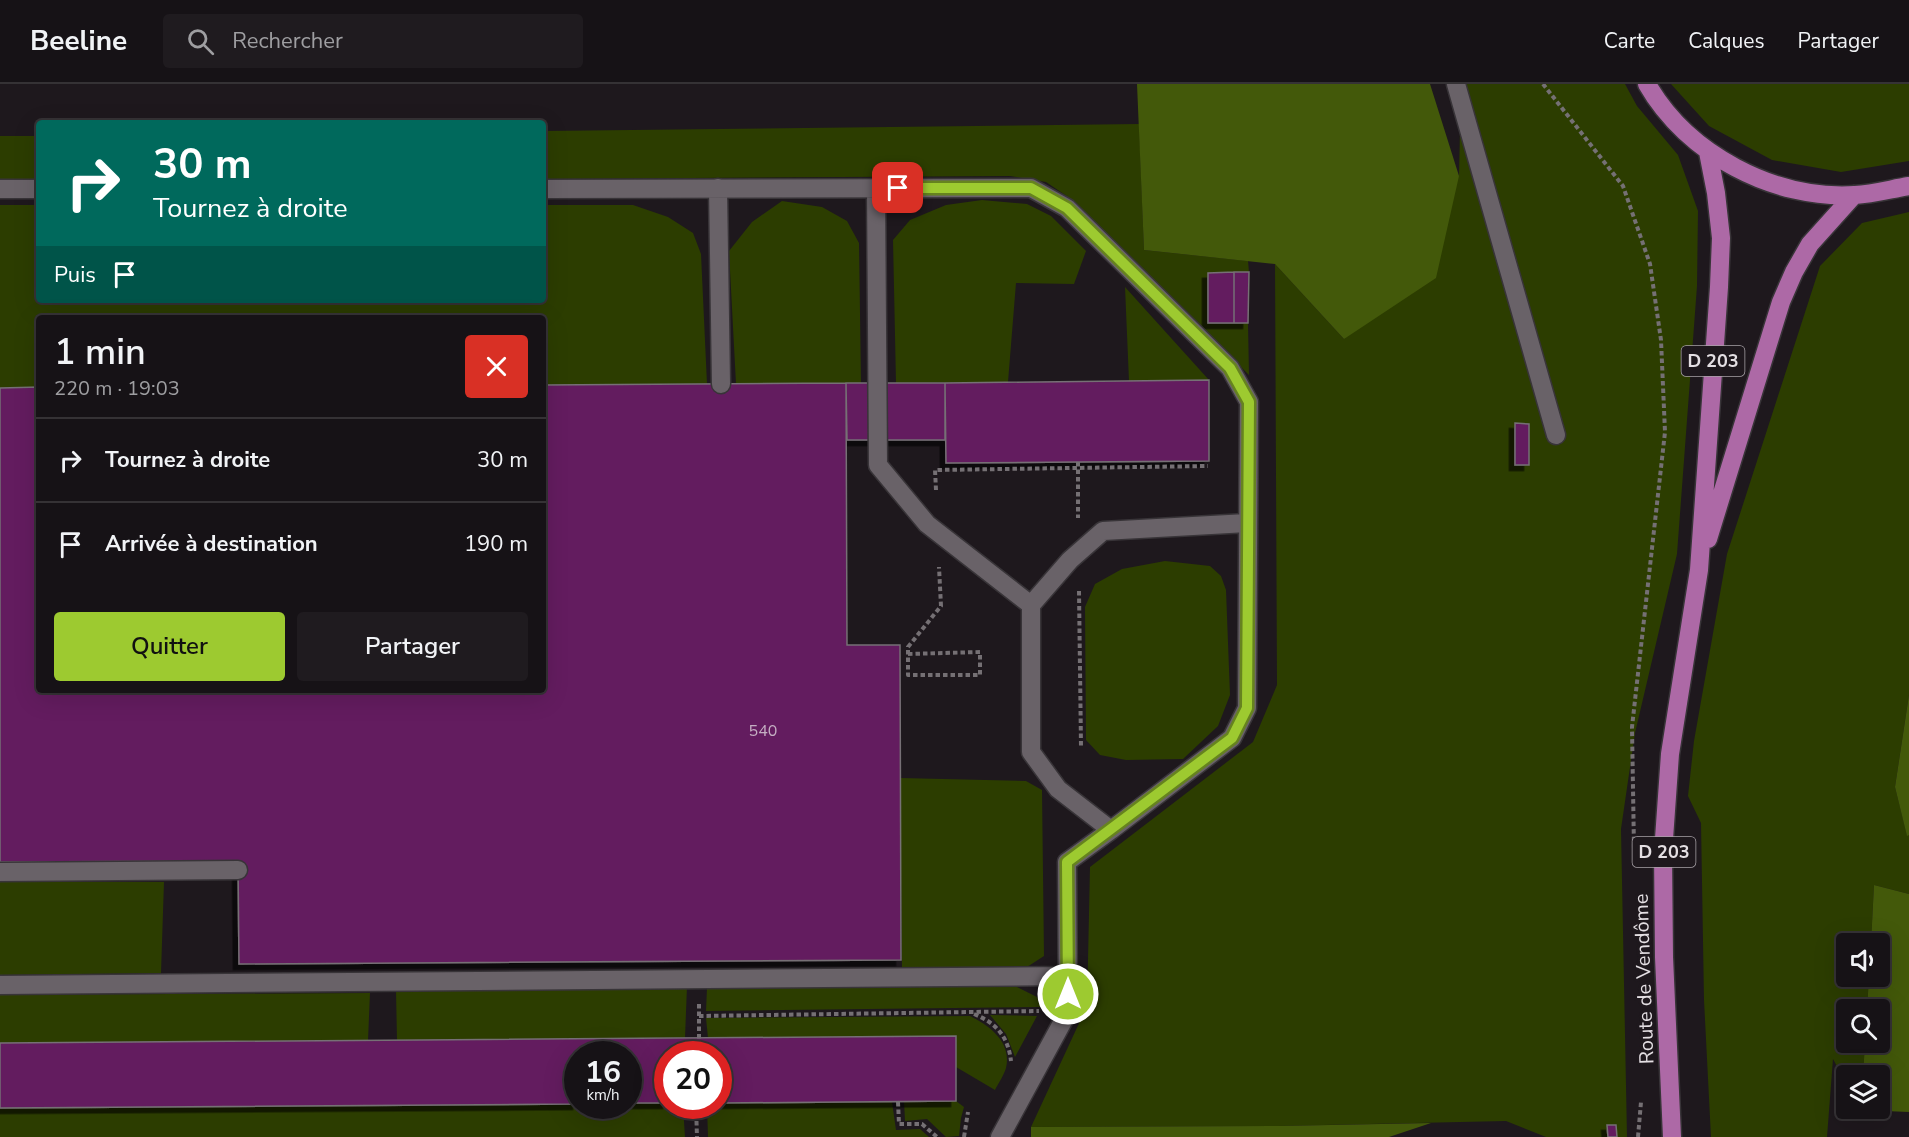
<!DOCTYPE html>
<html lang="fr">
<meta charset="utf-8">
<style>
body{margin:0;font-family:"Nunito Sans",sans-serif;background:#1f1b1f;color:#f1f3f6;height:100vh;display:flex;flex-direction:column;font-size:22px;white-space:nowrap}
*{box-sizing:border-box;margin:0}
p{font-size:20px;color:#9e9ea1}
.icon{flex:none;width:33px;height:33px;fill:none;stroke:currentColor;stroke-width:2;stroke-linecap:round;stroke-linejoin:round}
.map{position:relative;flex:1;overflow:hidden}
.drawer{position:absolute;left:36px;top:231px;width:510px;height:378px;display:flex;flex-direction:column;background:#161216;border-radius:6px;box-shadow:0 6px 24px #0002,0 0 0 2px #353235}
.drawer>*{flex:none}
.top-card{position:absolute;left:36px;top:36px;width:510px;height:183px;border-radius:6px;box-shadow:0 6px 24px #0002,0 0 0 2px #353235;background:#00695c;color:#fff;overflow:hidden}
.fabs{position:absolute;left:1836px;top:849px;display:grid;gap:12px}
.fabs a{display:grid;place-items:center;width:54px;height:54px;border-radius:6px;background:#161216;box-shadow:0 6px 24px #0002,0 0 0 2px #353235;font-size:30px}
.speed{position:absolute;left:564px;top:957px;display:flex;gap:12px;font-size:30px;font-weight:700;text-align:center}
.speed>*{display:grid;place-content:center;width:78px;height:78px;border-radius:50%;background:#161216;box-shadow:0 6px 24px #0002,0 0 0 2px #353235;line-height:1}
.speed small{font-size:15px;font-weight:400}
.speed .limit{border:9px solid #d22;background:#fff;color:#111}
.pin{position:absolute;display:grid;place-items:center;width:51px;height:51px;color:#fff;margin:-26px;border-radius:12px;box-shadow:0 3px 9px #0006}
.me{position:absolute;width:66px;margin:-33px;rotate:0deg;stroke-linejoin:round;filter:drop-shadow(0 0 4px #0008)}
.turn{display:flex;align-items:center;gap:21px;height:126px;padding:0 18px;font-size:27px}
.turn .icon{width:78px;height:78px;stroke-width:2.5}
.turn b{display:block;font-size:42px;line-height:51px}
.then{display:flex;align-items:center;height:57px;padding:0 18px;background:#0003;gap:12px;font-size:22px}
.round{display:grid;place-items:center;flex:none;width:63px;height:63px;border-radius:6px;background:#1f1b1f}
.head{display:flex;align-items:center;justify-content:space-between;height:102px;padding:0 18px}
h1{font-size:36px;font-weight:600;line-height:45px}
.action{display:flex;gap:12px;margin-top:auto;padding:12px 18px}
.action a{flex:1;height:69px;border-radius:6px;background:#9dca30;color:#111;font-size:24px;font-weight:600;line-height:69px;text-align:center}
.action a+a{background:#1f1b1f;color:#f1f3f6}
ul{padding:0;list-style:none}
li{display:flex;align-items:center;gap:18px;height:84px;padding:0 18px;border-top:2px solid #353235}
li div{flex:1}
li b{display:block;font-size:22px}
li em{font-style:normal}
header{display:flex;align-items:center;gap:36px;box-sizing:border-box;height:84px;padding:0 30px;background:#161216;border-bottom:2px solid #353235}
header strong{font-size:28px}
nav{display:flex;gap:33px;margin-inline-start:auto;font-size:21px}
.search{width:420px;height:54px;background:#1f1b1f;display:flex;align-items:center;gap:15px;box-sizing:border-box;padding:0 21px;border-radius:6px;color:#9e9ea1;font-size:22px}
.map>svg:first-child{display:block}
.green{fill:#2c3d00}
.forest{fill:#43590a}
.building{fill:#631d5e;stroke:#766f75;stroke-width:1.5;filter:url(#shadow)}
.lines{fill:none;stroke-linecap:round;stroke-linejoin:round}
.lane-casing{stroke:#383438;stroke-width:21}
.primary-casing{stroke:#383438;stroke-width:21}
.path{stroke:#757074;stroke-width:4;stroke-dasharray:4.5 3;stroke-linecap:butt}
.lane{stroke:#696268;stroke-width:18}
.primary{stroke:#ad69a6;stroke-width:18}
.route-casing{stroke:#66831f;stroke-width:15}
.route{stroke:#9dca30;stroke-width:10}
.labels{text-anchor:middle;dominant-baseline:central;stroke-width:6;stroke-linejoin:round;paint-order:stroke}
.number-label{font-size:16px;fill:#c4aec2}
.shield{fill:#1e181d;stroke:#a9a3a8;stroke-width:1.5}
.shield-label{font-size:18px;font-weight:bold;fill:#e4dfe3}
.street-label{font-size:20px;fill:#e4dfe3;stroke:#1e181d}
</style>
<header>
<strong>Beeline</strong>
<div class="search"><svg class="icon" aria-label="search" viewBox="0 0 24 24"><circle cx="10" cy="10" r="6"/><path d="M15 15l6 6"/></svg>Rechercher</div>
<nav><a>Carte</a><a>Calques</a><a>Partager</a></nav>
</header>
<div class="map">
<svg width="1909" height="1053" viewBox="0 0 1909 1053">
<defs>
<filter id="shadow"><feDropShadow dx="-5.5" dy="5.5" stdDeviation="0" flood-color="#0009"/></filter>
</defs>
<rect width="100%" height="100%" fill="#1e181d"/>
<path class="green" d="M 1461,0 L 1625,0 L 1637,22 L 1678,71 L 1698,127 L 1697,202 L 1677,470 L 1635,649 L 1621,745 L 1627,1053 L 1546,1053 L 1506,1037 L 1279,1042 L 1031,1043 L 1087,922 L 1090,783 L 1253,658 L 1277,601 L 1275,180 L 1344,255 L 1459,92 Z
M 1671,0 L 1909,0 L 1909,77 L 1841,88 L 1772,76 L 1709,42 Z
M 1139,40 L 1144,166 L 1248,177 L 1249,188 L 1209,189 L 1208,239 L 1248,239 L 1249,291 L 1074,117 L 1046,98 L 1010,92 L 543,95 L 543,47 Z
M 0,52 L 39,52 L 39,98 L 0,99 Z
M 982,116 L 1027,120 L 1051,132 L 1086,167 L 1074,200 L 1016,199 L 1008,298 L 896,299 L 893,156 L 910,136 L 946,121 Z
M 782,117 L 822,123 L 847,137 L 859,159 L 861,299 L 736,300 L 729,167 L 752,138 Z
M 0,121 L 39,121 L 39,216 L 543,216 L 543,121 L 633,121 L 668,133 L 693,149 L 701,170 L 707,300 L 543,301 L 543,234 L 39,234 L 39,303 L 0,304 Z
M 1909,128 L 1909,611 L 1895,703 L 1907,751 L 1909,751 L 1909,810 L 1874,801 L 1871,859 L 1846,860 L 1846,892 L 1869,893 L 1867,925 L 1846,926 L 1846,958 L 1865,959 L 1863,991 L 1846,992 L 1846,999 L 1833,975 L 1827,1053 L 1711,1053 L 1704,916 L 1701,739 L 1688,712 L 1694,657 L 1727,470 L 1820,182 L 1862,139 Z
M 1125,203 L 1209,296 L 1129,297 Z
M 1165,477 L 1210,482 L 1221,492 L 1226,506 L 1230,611 L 1218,642 L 1183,675 L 1126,676 L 1100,671 L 1086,656 L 1085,523 L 1095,500 L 1122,485 Z
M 900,694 L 1026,697 L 1042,706 L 1044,872 L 1027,883 L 902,886 Z
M 0,798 L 164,798 L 161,889 L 0,891 Z
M 1013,901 L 1037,913 L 1041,923 L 706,927 L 707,904 Z
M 687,902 L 685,954 L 397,956 L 396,907 Z
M 370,909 L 368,957 L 0,959 L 0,911 Z
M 990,931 L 1037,932 L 1015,973 L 1006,950 Z
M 970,932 C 990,942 1012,958 1006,984 C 1004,991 998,1000 995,1006 L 956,983 L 708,954 L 706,934 Z
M 904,1017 L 956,1017 L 964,1023 L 961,1034 L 959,1052 L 946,1053 L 927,1035 L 905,1037 Z
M 892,1018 L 896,1046 L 920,1045 L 929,1053 L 708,1053 L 707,1022 L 718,1022 L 719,1019 Z
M 629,1019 L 667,1019 L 668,1022 L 683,1022 L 685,1053 L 0,1053 L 0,1024 L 577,1020 L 578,1022 L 628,1022 Z"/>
<path class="forest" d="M 1137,0 L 1430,0 L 1459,92 L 1436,194 L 1344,255 L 1275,180 L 1144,166 Z
M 1909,611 L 1909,751 L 1907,752 L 1895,703 Z
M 1874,801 L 1909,810 L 1909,1028 L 1860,1026 L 1880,1024 L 1880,992 L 1863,991 L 1865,959 L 1880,958 L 1880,926 L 1867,925 L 1869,893 L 1880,892 L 1880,860 L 1871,859 Z
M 1431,1039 L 1389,1053 L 1031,1053 L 1031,1043 L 1279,1042 Z"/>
<path class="building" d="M 1234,188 L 1234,239 L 1208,239 L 1208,189 Z
M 1234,188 L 1249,188 L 1248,239 L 1234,239 Z
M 1209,296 L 1209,377 L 946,379 L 945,299 Z
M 846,299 L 847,561 L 900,561 L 901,876 L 239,880 L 238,777 L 0,778 L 0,304 L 39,303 L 39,606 L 543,606 L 543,301 Z
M 846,299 L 945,299 L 945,356 L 847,356 Z
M 1515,339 L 1529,340 L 1529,381 L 1515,381 Z
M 956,952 L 956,1017 L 718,1019 L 718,970 L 668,970 L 668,1019 L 628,1019 L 628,970 L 578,970 L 578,1020 L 0,1024 L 0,959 Z
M 1607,1041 L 1616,1041 L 1617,1053 L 1608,1053 Z"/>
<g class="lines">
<g class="lane-casing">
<path id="lane" d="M 1456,0 L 1556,351
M 718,104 L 721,300
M 876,104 L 878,381 L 927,440 L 1031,521
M 0,105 L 39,105
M 543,105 L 1031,104 L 1067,124 L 1230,284 L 1249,318 L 1247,624 L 1232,654 L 1111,746 L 1058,705 L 1031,668 L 1031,521 L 1070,476 L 1103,447 L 1247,439
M 0,788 L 238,786
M 0,901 L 1068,892
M 1000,1053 L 1068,928 L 1067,778 L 1111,746"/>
</g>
<g class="primary-casing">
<path id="primary" d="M 1647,0 C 1687,70 1774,116 1855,111 C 1873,110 1891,105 1909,102
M 1708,455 L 1781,218 L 1794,188 L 1810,160 L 1854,111
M 1672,1053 L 1664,873 L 1663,769 L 1670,670 L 1699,486 L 1719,203 L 1721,154 L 1716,109 L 1708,68"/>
</g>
<path class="path" d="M 1543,0 L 1623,102 L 1650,180 L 1661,256 L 1665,348 L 1632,643 L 1634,765
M 1078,378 L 1078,434
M 936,406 L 935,386 L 1208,382
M 1079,507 L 1081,662
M 908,570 L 980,568 L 980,591 L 908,591 L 908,563 L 941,522 L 939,483
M 699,920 L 699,955
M 974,930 C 996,939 1008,952 1011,977
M 699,932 L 1039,927
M 898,1018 L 899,1040 L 922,1040 L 937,1053
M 696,1022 L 697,1053
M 964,1053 L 968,1028
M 1638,1053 L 1641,1018"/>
<use href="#lane" class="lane"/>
<use href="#primary" class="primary"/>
</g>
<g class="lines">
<g class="route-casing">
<path id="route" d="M 898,104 L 1031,104 L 1067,124 L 1230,284 L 1249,318 L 1247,624 L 1232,654 L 1067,778 L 1068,910"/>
</g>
<use href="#route" class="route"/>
</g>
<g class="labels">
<g class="number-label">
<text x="763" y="647">540</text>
</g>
<g class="shield">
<rect x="1681.5" y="262" width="63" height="30" rx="4.5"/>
<rect x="1632.5" y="753" width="63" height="30" rx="4.5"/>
</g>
<g class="shield-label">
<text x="1713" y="277">D 203</text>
<text x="1664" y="768">D 203</text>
</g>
<g class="street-label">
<text transform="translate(1644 895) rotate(-92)">Route de Vendôme</text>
</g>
</g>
</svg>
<div class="fabs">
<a><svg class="icon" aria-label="sound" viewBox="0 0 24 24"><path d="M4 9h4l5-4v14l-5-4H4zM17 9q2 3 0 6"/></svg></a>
<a><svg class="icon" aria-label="search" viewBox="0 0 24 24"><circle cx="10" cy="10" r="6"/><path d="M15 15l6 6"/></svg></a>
<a><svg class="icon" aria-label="layers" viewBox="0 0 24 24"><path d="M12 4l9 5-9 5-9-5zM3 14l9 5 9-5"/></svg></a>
</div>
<div class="speed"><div>16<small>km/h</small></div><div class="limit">20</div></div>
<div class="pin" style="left:898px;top:104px;background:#d93025"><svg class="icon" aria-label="arrive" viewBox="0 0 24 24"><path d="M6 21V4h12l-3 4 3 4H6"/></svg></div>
<svg class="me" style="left:1068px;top:910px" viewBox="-20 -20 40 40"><circle r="17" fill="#9dca30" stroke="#fff" stroke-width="3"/><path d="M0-11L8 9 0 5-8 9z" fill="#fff"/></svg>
<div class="top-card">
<div class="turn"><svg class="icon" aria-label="right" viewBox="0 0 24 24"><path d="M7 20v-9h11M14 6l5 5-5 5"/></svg><div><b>30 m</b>Tournez à droite</div></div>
<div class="then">Puis<svg class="icon" aria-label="arrive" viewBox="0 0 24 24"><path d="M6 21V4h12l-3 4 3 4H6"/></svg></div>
</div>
<section class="drawer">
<div class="head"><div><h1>1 min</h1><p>220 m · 19:03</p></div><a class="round" style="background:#d93025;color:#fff"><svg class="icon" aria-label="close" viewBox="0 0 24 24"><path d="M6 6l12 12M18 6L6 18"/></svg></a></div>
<ul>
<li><svg class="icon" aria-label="right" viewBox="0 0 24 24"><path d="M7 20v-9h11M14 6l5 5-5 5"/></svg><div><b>Tournez à droite</b></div><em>30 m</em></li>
<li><svg class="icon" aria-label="arrive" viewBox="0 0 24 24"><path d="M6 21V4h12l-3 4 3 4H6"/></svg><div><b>Arrivée à destination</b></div><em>190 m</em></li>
</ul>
<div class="action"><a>Quitter</a><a>Partager</a></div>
</section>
</div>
